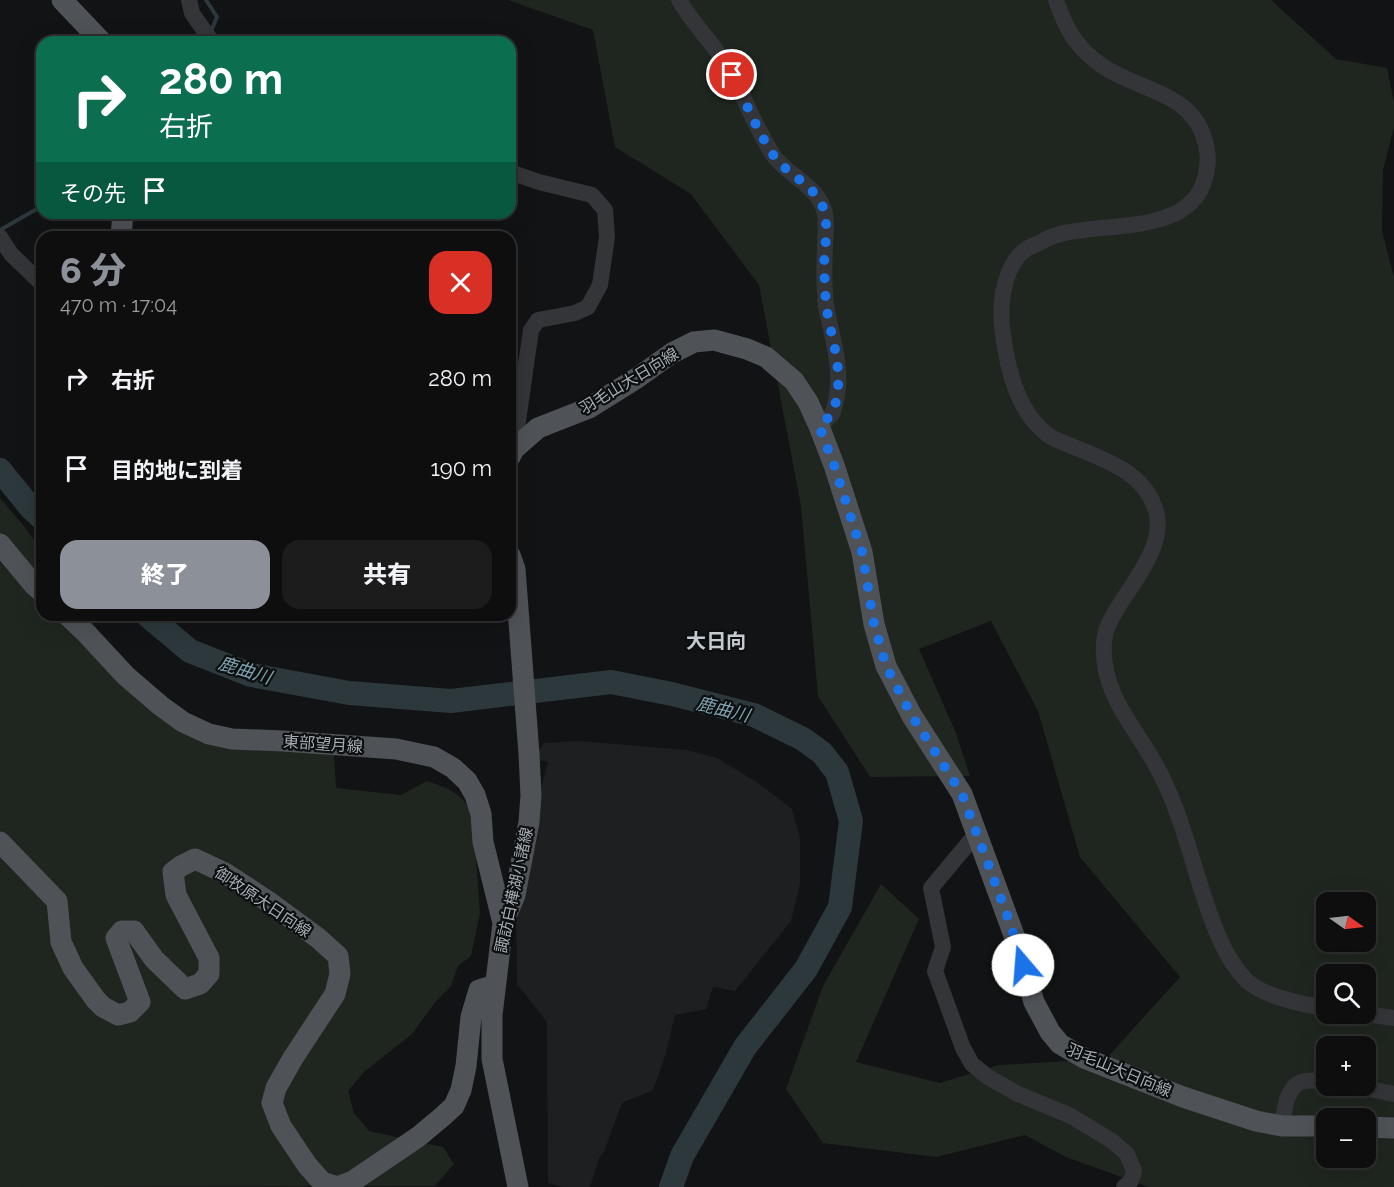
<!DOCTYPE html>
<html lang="ja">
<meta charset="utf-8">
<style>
body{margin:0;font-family:Raleway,"Noto Sans JP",sans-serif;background:#1c1c1d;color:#f1f3f6;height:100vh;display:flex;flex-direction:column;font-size:22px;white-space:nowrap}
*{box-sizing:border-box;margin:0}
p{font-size:20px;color:#9b9c9e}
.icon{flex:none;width:33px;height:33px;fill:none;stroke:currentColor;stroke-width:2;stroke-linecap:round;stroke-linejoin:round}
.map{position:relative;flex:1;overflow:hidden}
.drawer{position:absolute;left:36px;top:231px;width:480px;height:390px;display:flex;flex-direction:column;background:#0e0e0f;border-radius:18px;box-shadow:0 6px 24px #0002,0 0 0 2px #2e2e2f}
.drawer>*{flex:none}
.guide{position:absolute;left:36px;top:36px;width:480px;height:183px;border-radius:18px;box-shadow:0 6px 24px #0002,0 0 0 2px #2e2e2f;background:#0b6e4f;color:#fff;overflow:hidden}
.needle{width:39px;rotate:104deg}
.tools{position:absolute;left:1316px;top:892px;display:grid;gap:12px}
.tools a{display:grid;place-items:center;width:60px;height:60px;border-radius:12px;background:#0e0e0f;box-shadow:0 6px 24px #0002,0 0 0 2px #2e2e2f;font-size:30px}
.pin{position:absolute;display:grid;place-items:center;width:51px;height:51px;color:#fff;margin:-26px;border:3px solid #fff;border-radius:50%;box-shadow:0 2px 6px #0007}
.me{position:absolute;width:66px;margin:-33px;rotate:342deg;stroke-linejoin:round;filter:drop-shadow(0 0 4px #0008)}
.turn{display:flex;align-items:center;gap:21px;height:126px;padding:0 24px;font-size:27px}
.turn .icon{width:78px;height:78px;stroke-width:2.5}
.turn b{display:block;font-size:42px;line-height:51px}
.then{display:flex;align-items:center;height:57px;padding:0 24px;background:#0003;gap:12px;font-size:22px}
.round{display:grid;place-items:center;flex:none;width:63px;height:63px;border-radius:18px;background:#1c1c1d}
.overview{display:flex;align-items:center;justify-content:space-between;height:102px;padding:0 24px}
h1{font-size:36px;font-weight:800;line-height:45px;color:#8c9099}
.button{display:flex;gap:12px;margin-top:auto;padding:12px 24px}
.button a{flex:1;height:69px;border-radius:18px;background:#8c9099;color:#fff;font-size:24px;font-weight:800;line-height:69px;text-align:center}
.button a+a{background:#1c1c1d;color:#f1f3f6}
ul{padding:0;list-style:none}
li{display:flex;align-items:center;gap:18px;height:90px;padding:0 24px}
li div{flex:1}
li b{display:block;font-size:22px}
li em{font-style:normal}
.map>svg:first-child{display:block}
.built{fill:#1e1f21}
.green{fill:#1f261f;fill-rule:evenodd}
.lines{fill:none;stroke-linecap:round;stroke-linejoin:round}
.stream{stroke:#2c383c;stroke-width:4}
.river{stroke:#2c383c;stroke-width:24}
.minor{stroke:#333539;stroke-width:16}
.major{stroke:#4f5358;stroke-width:21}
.route{stroke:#1a73e8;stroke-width:10;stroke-dasharray:0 18}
.labels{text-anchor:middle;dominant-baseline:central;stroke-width:4.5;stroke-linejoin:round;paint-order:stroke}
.street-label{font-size:16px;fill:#a4acb4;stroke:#0d0e0f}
.water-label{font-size:18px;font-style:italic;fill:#7ba2af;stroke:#0d0e0f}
.quarter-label{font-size:20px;font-weight:bold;fill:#c5cad0;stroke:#0d0e0f}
</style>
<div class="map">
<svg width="1394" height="1187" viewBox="0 0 1394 1187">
<rect width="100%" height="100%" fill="#121314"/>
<path class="built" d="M 579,741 L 687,750 L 717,758 L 758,783 L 792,809 L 800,838 L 800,884 L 791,921 L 735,991 L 713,987 L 706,1009 L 675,1015 L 665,1056 L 653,1090 L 622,1103 L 604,1152 L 599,1158 L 590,1187 L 564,1187 L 548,1183 L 547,1022 L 517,984 L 516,922 L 537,820 L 539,796 L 548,762 L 536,760 L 536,754 L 544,743 Z"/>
<path class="green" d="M 508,0 L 1271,0 L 1336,59 L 1387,68 L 1394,102 L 1394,127 L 1383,170 L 1382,231 L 1394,277 L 1394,1187 L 1149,1187 L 1066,1157 L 1025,1135 L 936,1157 L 823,1143 L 786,1089 L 823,986 L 881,884 L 919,919 L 856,1062 L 940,1083 L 998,1065 L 1106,1059 L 1180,977 L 1080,857 L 1038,711 L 991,621 L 919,649 L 956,733 L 970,776 L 870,777 L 818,696 L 801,506 L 759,285 L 691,194 L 615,147 L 593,30 ZM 1326,903 L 1365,903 L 1365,942 L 1326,942 ZM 1326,975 L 1365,975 L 1365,1014 L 1326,1014 ZM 1326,1047 L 1365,1047 L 1365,1086 L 1326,1086 ZM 1326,1119 L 1365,1119 L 1365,1158 L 1326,1158 Z
M 0,498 L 24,526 L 42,551 L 42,615 L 87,615 L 156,713 L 334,754 L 336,788 L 401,795 L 427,781 C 450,789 461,792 473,815 L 480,913 L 471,956 L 458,966 L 451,986 L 436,1001 L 412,1034 L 364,1072 L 348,1091 L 354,1113 L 369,1131 L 443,1147 L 454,1164 L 435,1186 L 0,1187 Z"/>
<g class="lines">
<path class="stream" d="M 206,0 L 217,17 L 211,31
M 0,230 L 42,206"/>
<path class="river" d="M 0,470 L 31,508 L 42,518
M 147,615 L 190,651 L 251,675 L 349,693 L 451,701 L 611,682 L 672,694 L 754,715 L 803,739 L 822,753 L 837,772 L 851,821 L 840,907 L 806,969 L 745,1047 L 682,1156 L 671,1187"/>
<path class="minor" d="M 189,0 L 192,13 L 212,42
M 679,0 C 693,24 713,43 727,66 C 744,95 755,127 773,155 C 787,175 814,184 823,207 C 828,219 825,235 825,247 C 824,267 824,287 826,306 C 831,333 840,359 838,387 C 837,395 836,406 832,414 C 829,418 823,422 819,426
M 1056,0 C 1066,30 1077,49 1104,67 C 1144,93 1199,93 1207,151 C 1209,160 1207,169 1205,178 C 1190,237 1101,221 1057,235 C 1050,237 1043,241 1037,244 C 1033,246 1028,247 1025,250 C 1012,259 1006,278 1003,293 C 999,316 1003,341 1008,363 C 1014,390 1025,418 1048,435 C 1055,440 1065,443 1074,447 C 1105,460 1143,472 1155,508 C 1167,541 1137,577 1120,604 C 1113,616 1105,627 1104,642 C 1100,696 1139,730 1161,775 C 1180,812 1190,854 1203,894 C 1213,924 1224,958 1247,981 C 1263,996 1304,1005 1326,1008
M 510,172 L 539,182 L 592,195 L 605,210 L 607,237 L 600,285 L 588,307 L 575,313 L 538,320 L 531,330 L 514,449
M 0,237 L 11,254 L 42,284
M 977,833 L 931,888 L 943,947 L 935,971 L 963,1048 L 972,1064 L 988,1077 L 1018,1094 L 1071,1116 L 1112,1141 L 1127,1154 L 1134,1171 L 1131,1181 L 1124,1187
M 1365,1014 L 1394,1018
M 1354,1086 L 1394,1094
M 1282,1126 C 1284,1112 1286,1088 1301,1082 C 1308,1079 1318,1081 1326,1081"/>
<path class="major" d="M 62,0 L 102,42
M 121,237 L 123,213
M 510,457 L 514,449 L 538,428 L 589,408 L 637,378 L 672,353 L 694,342 L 714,340 L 747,349 L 766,357 L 794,381 L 808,402 L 819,426 L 834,465 L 862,552 L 874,624 L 886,666 L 912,716 L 962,794 L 1018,946 L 1034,1002 L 1050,1032 L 1060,1044 L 1084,1058 L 1183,1097 L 1256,1121 L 1282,1126 L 1326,1126
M 0,544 L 34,585 L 42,592
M 510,555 L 515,569 L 529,754 L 531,795 L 529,822 L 515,895 L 503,923 L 492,1015 L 492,1059 L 518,1187
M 67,615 L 87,634 L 126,676 L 161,706 L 183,722 L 209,734 L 232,739 L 283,741 L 396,749 L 434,757 L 453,768 L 467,781 L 475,795 L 481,814 L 483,842 L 503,923
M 0,842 L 57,901 L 61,942 L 73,968 L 96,1000 L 103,1007 L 118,1015 L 130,1012 L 140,1002 L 116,938 L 122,931 L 134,931 L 154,959 L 185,989 L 200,984 L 209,974 L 209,958 L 176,895 L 173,872 L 181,866 L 195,859 L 225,873 L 269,902 L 318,938 L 338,956 L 340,974 L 335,994 L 293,1058 L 276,1088 L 272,1103 L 281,1126 L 307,1165 L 322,1182 L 337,1187
M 1365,1127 L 1394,1128
M 337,1187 L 353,1181 L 418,1137 L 442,1117 L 454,1106 L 461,1090 L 466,1066 L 471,1017 L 479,990 L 495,985"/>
</g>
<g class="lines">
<path class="route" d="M 732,75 C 746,102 757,131 774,156 C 788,175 812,184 822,205 C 830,221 824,250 824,268 C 825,281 825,293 826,305 C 830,332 840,359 838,387 C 837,395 836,406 832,413 C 829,418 823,422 819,426 L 834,465 L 862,552 L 874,624 L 886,666 L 912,716 L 962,794 L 1010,923 L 1023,965"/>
</g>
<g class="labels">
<g class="street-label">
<text transform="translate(629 381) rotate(-31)">羽毛山大日向線</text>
<text transform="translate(323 744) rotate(4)">東部望月線</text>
<text transform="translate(514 890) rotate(-78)">諏訪白樺湖小諸線</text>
<text transform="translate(263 902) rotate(34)">御牧原大日向線</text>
<text transform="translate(1119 1070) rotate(23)">羽毛山大日向線</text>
</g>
<g class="water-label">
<text transform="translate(245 670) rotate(17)">鹿曲川</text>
<text transform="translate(723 709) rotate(14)">鹿曲川</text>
</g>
<g class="quarter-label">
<text x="716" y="641">大日向</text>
</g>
</g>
</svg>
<div class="tools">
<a><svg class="needle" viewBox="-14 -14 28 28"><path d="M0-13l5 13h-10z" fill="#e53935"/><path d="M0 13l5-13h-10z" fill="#9b9c9e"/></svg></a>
<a><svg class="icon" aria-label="search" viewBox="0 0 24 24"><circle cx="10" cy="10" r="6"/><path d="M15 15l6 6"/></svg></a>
<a>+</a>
<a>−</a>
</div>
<div class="pin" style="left:732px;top:75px;background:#d93025"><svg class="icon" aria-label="arrive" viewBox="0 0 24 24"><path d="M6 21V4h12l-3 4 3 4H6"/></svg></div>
<svg class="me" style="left:1023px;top:965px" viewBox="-20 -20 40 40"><circle r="19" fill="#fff"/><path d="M0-13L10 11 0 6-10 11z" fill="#1a73e8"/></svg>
<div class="guide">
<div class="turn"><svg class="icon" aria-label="right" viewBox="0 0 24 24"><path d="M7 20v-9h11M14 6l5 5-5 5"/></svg><div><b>280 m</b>右折</div></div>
<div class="then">その先<svg class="icon" aria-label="arrive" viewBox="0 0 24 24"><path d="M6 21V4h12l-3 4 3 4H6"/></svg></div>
</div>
<section class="drawer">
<div class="overview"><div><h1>6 分</h1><p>470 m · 17:04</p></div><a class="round" style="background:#d93025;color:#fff"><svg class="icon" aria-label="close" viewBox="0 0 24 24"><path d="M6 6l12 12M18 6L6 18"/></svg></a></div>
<ul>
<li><svg class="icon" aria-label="right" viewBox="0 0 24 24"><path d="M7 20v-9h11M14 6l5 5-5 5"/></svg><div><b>右折</b></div><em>280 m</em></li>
<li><svg class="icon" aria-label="arrive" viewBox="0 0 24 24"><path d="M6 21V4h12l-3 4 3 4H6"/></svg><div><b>目的地に到着</b></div><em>190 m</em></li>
</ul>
<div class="button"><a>終了</a><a>共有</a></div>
</section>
</div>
